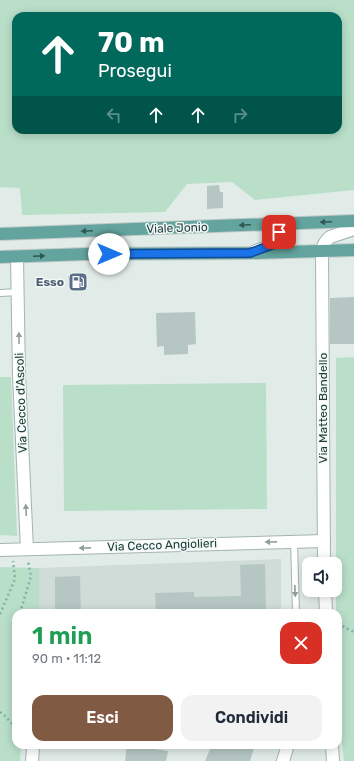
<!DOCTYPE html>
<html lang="it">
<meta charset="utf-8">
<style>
body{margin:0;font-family:Rubik,sans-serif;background:#f2f2f3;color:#1f2937;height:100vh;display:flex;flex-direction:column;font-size:15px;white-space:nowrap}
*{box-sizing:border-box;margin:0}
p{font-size:13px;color:#747a83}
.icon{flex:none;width:22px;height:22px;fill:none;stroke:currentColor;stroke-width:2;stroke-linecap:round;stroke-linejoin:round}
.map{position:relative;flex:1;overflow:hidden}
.panel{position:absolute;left:12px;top:609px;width:330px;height:140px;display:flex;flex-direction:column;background:#fff;border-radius:12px;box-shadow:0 2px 10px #0003}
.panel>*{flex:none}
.hud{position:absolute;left:12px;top:12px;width:330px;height:122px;border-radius:12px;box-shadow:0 2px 10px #0003;background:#00695c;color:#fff;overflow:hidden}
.buttons{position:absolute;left:302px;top:557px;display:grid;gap:8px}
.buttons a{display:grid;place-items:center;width:40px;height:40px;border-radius:8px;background:#fff;box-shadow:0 2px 10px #0003;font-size:20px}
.pin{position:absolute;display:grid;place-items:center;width:34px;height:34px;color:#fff;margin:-17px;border-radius:8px;box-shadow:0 2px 6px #0006}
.me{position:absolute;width:44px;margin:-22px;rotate:90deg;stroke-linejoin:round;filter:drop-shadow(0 0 3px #0008)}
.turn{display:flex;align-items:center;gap:14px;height:84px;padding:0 20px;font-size:18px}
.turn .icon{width:52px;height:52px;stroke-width:2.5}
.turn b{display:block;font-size:28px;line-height:34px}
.lanes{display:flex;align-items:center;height:38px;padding:0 20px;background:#0003;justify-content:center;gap:20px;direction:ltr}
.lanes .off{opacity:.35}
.round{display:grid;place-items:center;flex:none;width:42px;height:42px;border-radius:12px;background:#f2f2f3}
.overview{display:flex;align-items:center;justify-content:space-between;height:68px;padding:0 20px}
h1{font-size:24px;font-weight:600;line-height:30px;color:#1e9e55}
.action{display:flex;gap:8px;margin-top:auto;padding:8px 20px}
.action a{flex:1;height:46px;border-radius:12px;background:#815a43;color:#fff;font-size:16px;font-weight:600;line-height:46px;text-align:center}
.action a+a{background:#f2f2f3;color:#1f2937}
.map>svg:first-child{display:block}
.built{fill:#cfdcd8}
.green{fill:#b9dfc9;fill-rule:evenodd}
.building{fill:#b6c7c3}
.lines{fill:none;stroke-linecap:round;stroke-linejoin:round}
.service-casing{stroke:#a3b4b1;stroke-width:8}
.minor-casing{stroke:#a3b4b1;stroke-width:14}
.tertiary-casing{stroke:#a3b4b1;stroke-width:14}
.primary-casing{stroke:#c1c9c8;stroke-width:14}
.path{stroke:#80b2aa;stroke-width:2.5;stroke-dasharray:2 3;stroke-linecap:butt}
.service{stroke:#fff;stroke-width:6}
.minor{stroke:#fff;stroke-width:12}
.tertiary{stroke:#fff;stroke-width:12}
.primary{stroke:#63a49e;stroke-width:12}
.oneway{fill:#315854}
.oneway2{fill:#909e9d}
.route-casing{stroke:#114b97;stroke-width:10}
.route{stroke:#1a73e8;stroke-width:7}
.labels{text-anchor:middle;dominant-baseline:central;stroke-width:3;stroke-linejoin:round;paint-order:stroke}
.street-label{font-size:12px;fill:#203e3b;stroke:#f2f9f6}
.service-label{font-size:12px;font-weight:bold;fill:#4e5e75;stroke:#f2f9f6;text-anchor:end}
</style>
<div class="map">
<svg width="354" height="761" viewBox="0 0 354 761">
<rect width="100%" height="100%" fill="#e1ece9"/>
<path class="built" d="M 281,559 L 281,613 L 39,613 L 39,568 Z"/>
<path class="green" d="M 0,0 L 354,0 L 354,190 L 255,200 L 232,182 L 187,184 L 165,212 L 22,215 L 20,188 L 0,187 ZM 16,16 L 338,16 L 338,130 L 16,130 Z
M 354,357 L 354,761 L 344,761 L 338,706 L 338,613 L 336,613 L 336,358 Z
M 0,377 L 11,377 L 17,536 L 0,535 Z
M 266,383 L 267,509 L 64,511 L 63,385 Z
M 0,567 L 39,568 L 39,613 L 16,613 L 16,745 L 21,745 L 20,761 L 0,761 Z"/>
<path class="building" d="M 219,185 L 220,192 L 223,192 L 223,208 L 207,209 L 207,186 Z
M 68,276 L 87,276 L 87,288 L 69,288 Z
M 354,297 L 354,344 L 330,344 L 330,298 Z
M 195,312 L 196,344 L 188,345 L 188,354 L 164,355 L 164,346 L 157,347 L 156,313 Z
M 265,564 L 266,613 L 156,613 L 155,593 L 194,592 L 194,597 L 241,596 L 240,565 Z
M 80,576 L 81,613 L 55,613 L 55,577 Z
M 127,745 L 168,751 L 166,761 L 125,761 Z
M 216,745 L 255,745 L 250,761 L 205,761 L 211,747 L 215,748 Z"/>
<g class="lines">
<g class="service-casing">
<path id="service" d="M 0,293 L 18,292
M 294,541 L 296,613"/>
</g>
<g class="minor-casing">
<path id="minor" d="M 255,251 C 273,246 281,245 278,224
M 17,257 L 19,376 L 27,549
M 0,550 L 324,541
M 32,761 L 33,748
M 283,761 L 288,745"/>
</g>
<g class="tertiary-casing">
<path id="tertiary" d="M 324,564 L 322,251 C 323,245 325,241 330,237 L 354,229
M 325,590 L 326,613
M 332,745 L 333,761"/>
</g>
<g class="primary-casing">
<path id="primary" d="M 0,234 L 354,221
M 0,257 L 87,254 L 250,253 L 354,250"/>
</g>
<path class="path" d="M 20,613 L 31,576 L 28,561
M 0,614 L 15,579 L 13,561
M 16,621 C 13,630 12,638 16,646
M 338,624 L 354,632
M 0,712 L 5,716 L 16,728"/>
<use href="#service" class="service"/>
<use href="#minor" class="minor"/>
<use href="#tertiary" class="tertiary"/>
<use href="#primary" class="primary"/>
</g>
<defs><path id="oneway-solid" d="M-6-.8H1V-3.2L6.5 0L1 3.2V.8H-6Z"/></defs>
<g class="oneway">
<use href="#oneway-solid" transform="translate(326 222) rotate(178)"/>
<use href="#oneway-solid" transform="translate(245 225) rotate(178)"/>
<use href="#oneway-solid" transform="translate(87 231) rotate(178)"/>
<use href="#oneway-solid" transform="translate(39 256) rotate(-2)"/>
</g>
<g class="oneway2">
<use href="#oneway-solid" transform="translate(19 338) rotate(-91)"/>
<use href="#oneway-solid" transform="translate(26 510) rotate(-93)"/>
<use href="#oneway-solid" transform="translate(271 542) rotate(179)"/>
<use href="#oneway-solid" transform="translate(85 548) rotate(179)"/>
<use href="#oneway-solid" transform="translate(295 591) rotate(88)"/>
</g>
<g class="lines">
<g class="route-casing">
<path id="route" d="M 109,254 L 250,253 L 274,244 L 278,239 L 279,232"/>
</g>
<use href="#route" class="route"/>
</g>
<defs>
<g id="fuel-square" transform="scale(1)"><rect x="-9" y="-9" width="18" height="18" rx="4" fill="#5c6f8a" stroke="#f2f9f6"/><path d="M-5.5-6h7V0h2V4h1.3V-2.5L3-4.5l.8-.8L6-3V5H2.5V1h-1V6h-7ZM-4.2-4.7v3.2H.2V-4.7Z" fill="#fff"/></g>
</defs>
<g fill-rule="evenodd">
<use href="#fuel-square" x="78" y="282"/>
</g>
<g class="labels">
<g class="street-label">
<text transform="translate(177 228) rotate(-2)">Viale Jonio</text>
<text transform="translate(21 403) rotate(-92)">Via Cecco d'Ascoli</text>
<text transform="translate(323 408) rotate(-90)">Via Matteo Bandello</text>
<text transform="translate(162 545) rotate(-2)">Via Cecco Angiolieri</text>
</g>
<g class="service-label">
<text x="64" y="282">Esso</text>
</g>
</g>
</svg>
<div class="buttons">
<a><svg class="icon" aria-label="sound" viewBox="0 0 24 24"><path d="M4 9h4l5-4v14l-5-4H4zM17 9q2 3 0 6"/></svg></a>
</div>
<div class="pin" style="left:279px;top:232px;background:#d93025"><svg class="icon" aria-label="arrive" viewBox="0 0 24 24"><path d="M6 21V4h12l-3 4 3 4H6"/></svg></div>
<svg class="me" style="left:109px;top:254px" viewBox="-20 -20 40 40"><circle r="19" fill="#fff"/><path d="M0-13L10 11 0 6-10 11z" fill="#1a73e8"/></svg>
<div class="hud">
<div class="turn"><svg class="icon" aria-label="ahead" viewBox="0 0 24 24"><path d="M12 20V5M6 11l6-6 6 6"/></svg><div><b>70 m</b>Prosegui</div></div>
<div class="lanes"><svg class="icon off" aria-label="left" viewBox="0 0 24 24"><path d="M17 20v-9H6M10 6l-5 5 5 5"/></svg><svg class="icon" aria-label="ahead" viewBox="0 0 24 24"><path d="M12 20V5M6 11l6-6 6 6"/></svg><svg class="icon" aria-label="ahead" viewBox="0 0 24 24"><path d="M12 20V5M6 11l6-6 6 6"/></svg><svg class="icon off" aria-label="right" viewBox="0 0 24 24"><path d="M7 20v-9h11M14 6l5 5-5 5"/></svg></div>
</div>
<section class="panel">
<div class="overview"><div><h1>1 min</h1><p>90 m · 11:12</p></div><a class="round" style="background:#d93025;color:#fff"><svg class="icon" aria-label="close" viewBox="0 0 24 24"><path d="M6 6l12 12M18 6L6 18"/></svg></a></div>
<div class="action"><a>Esci</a><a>Condividi</a></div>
</section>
</div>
